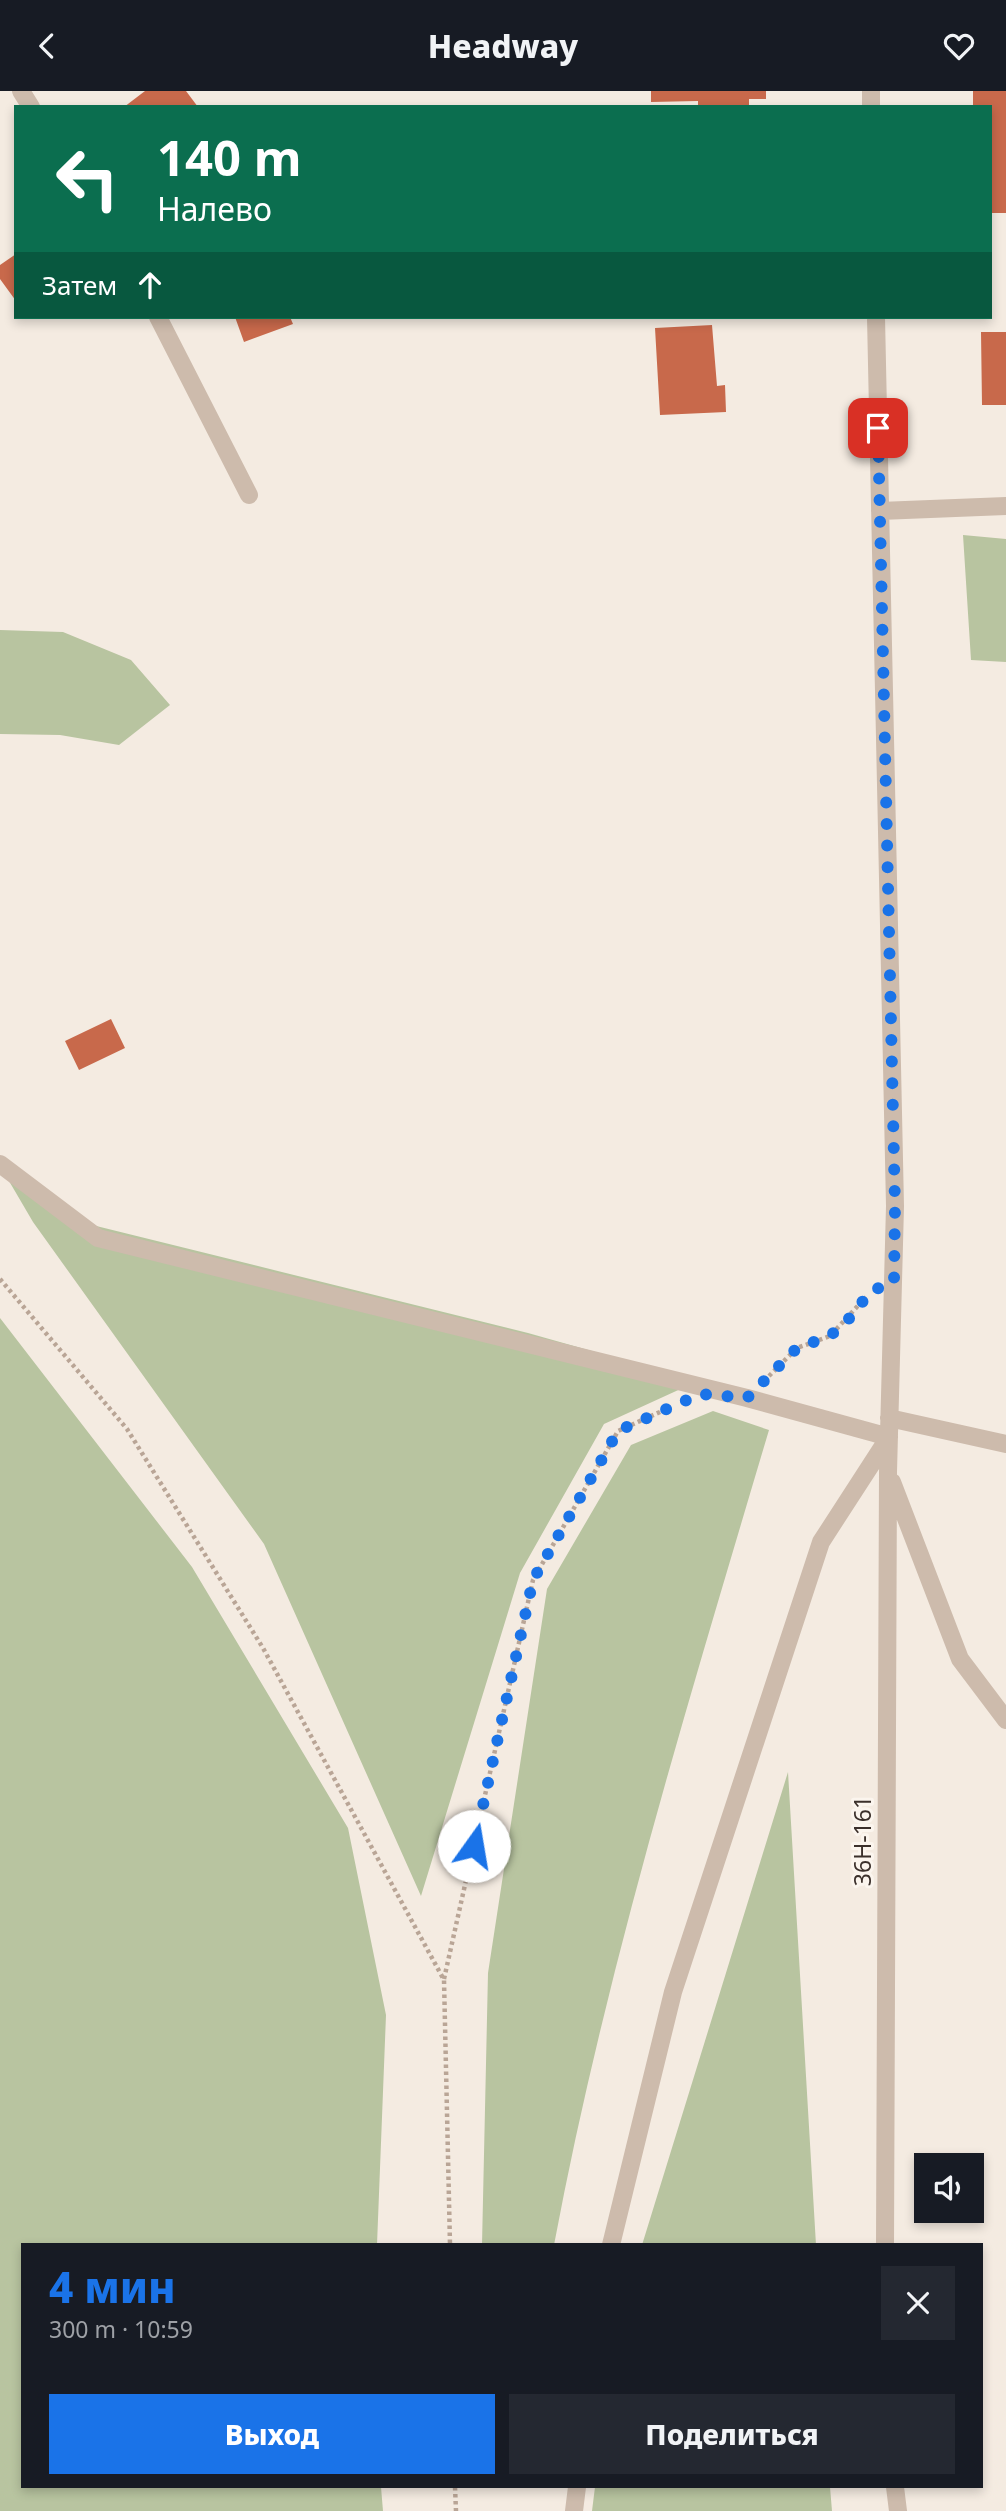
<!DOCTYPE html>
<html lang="ru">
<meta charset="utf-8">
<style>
body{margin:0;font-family:"Noto Sans",sans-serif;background:#242831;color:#f1f3f6;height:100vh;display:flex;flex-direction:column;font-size:26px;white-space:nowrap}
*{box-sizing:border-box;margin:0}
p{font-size:23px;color:#9ea1a6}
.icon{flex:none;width:38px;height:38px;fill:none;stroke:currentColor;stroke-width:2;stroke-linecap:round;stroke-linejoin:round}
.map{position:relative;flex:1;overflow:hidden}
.panel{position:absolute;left:21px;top:2152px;width:962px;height:245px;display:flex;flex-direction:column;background:#171b24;border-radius:0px;box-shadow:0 4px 10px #0003}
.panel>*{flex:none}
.guide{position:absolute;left:14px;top:14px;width:978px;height:214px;border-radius:0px;box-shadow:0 4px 10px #0003;background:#0b6e4f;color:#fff;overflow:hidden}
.buttons{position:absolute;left:914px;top:2062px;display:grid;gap:14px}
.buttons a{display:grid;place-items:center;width:70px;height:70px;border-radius:0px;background:#171b24;box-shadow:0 4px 10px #0003;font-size:35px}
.pin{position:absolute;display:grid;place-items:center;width:60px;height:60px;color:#fff;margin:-30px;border-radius:14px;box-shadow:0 4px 10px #0006}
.me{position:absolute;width:77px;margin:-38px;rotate:13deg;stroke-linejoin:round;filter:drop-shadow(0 0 5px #0008)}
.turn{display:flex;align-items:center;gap:24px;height:147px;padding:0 28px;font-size:32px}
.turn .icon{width:91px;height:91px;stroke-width:2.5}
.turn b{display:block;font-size:49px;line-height:60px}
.then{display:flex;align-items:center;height:66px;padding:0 28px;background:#0003;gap:14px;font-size:26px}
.round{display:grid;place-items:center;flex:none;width:74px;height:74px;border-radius:0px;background:#242831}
.overview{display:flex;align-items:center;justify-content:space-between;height:119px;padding:0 28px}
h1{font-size:42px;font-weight:800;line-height:52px;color:#1a73e8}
.primary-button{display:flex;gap:14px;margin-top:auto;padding:14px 28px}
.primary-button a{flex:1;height:80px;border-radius:0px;background:#1a73e8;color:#fff;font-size:28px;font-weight:800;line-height:80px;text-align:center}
.primary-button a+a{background:#242831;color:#f1f3f6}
header{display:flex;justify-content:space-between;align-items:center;height:91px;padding:0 28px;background:#171b24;font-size:32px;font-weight:800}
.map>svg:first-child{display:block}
.green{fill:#b8c4a0}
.building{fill:#c8694b}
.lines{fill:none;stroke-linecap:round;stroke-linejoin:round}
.path{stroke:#b9a596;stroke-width:4.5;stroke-dasharray:3.5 3.5;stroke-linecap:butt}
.minor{stroke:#cdbbac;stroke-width:18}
.route{stroke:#1a73e8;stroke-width:12;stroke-dasharray:0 21.6}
.labels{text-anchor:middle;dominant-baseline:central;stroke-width:6;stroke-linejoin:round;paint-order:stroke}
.street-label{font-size:23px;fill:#3b302b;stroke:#fbf5ee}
</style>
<header><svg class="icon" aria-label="back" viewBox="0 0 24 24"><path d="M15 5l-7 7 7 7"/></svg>Headway<svg class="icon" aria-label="heart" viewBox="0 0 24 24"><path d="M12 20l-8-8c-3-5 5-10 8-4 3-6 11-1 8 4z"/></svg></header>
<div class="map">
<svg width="1006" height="2420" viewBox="0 0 1006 2420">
<rect width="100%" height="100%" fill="#f4ebe1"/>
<path class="green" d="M 963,444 L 1006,448 L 1006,571 L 971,569 Z
M 0,539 L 63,541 L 131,569 L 170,614 L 119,654 L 60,644 L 0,643 Z
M 9,1090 L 72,1129 L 528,1242 L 698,1290 L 604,1333 L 520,1482 L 421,1805 L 264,1453 L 33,1131 Z
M 0,1227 L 192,1476 L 348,1737 L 386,1924 L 377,2154 L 23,2154 L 23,2396 L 381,2396 L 383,2420 L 0,2420 Z
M 713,1320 L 769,1339 C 689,1609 606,1877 554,2154 L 482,2154 L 488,1882 L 547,1498 L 631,1354 Z
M 788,1681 L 816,2154 L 642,2154 Z
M 595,2396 L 830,2396 L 832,2420 L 592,2420 Z"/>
<path class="building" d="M 145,0 L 186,0 L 198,16 L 124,16 Z
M 651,0 L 766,0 L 766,8 L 749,8 L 749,16 L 698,16 L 698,10 L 651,11 Z
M 973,0 L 1006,0 L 1006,122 L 990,122 L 990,16 L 973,16 Z
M 16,163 L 16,210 L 0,188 L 0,174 Z
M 235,226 L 290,226 L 293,233 L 244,251 Z
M 712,234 L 717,295 L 725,294 L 726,321 L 660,324 L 655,237 Z
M 981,241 L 1006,241 L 1006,314 L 982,314 Z
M 111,928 L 125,957 L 79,979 L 65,950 Z"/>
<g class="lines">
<path class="path" d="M 0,1188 L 127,1338 L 263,1557 L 444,1889 L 450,2154
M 769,1285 L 797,1257 L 830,1245 L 866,1206
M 444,1888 L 533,1489 L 618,1340 L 671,1316
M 455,2396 L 456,2420"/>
<path class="minor" d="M 21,0 L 31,16
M 871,0 L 871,16
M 158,226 L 249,404
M 876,226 L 895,1115 L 888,1381 L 885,2154
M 880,420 L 1006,415
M 0,1073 L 98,1147 L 747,1307 L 889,1346
M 889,1327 L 1006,1353
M 892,1391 L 960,1568 L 1006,1629
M 611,2154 L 673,1901 L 821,1451 L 889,1346
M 895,2396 L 898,2420
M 574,2420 L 577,2396"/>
</g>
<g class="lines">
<path class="route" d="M 474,1755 L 533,1489 L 618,1340 L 700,1303 L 747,1307 L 797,1257 L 830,1245 L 855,1222 L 869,1201 L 894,1191 L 895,1115 L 878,337"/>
</g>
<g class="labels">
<g class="street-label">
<text transform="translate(862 1750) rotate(-90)">36Н-161</text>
</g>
</g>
</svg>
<div class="buttons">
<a><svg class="icon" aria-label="sound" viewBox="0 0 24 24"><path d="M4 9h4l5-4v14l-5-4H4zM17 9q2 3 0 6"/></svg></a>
</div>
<div class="pin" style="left:878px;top:337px;background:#d93025"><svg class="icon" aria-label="arrive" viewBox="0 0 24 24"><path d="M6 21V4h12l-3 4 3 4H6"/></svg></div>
<svg class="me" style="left:474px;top:1755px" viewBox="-20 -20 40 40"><circle r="19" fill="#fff"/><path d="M0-13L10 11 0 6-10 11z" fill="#1a73e8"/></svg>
<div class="guide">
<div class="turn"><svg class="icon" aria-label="left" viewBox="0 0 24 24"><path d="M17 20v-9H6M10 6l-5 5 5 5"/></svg><div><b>140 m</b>Налево</div></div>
<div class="then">Затем<svg class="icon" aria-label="ahead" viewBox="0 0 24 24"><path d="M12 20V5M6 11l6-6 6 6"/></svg></div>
</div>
<section class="panel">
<div class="overview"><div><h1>4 мин</h1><p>300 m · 10:59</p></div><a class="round"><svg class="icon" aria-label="close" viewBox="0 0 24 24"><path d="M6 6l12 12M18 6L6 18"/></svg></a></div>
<div class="primary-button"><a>Выход</a><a>Поделиться</a></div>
</section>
</div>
